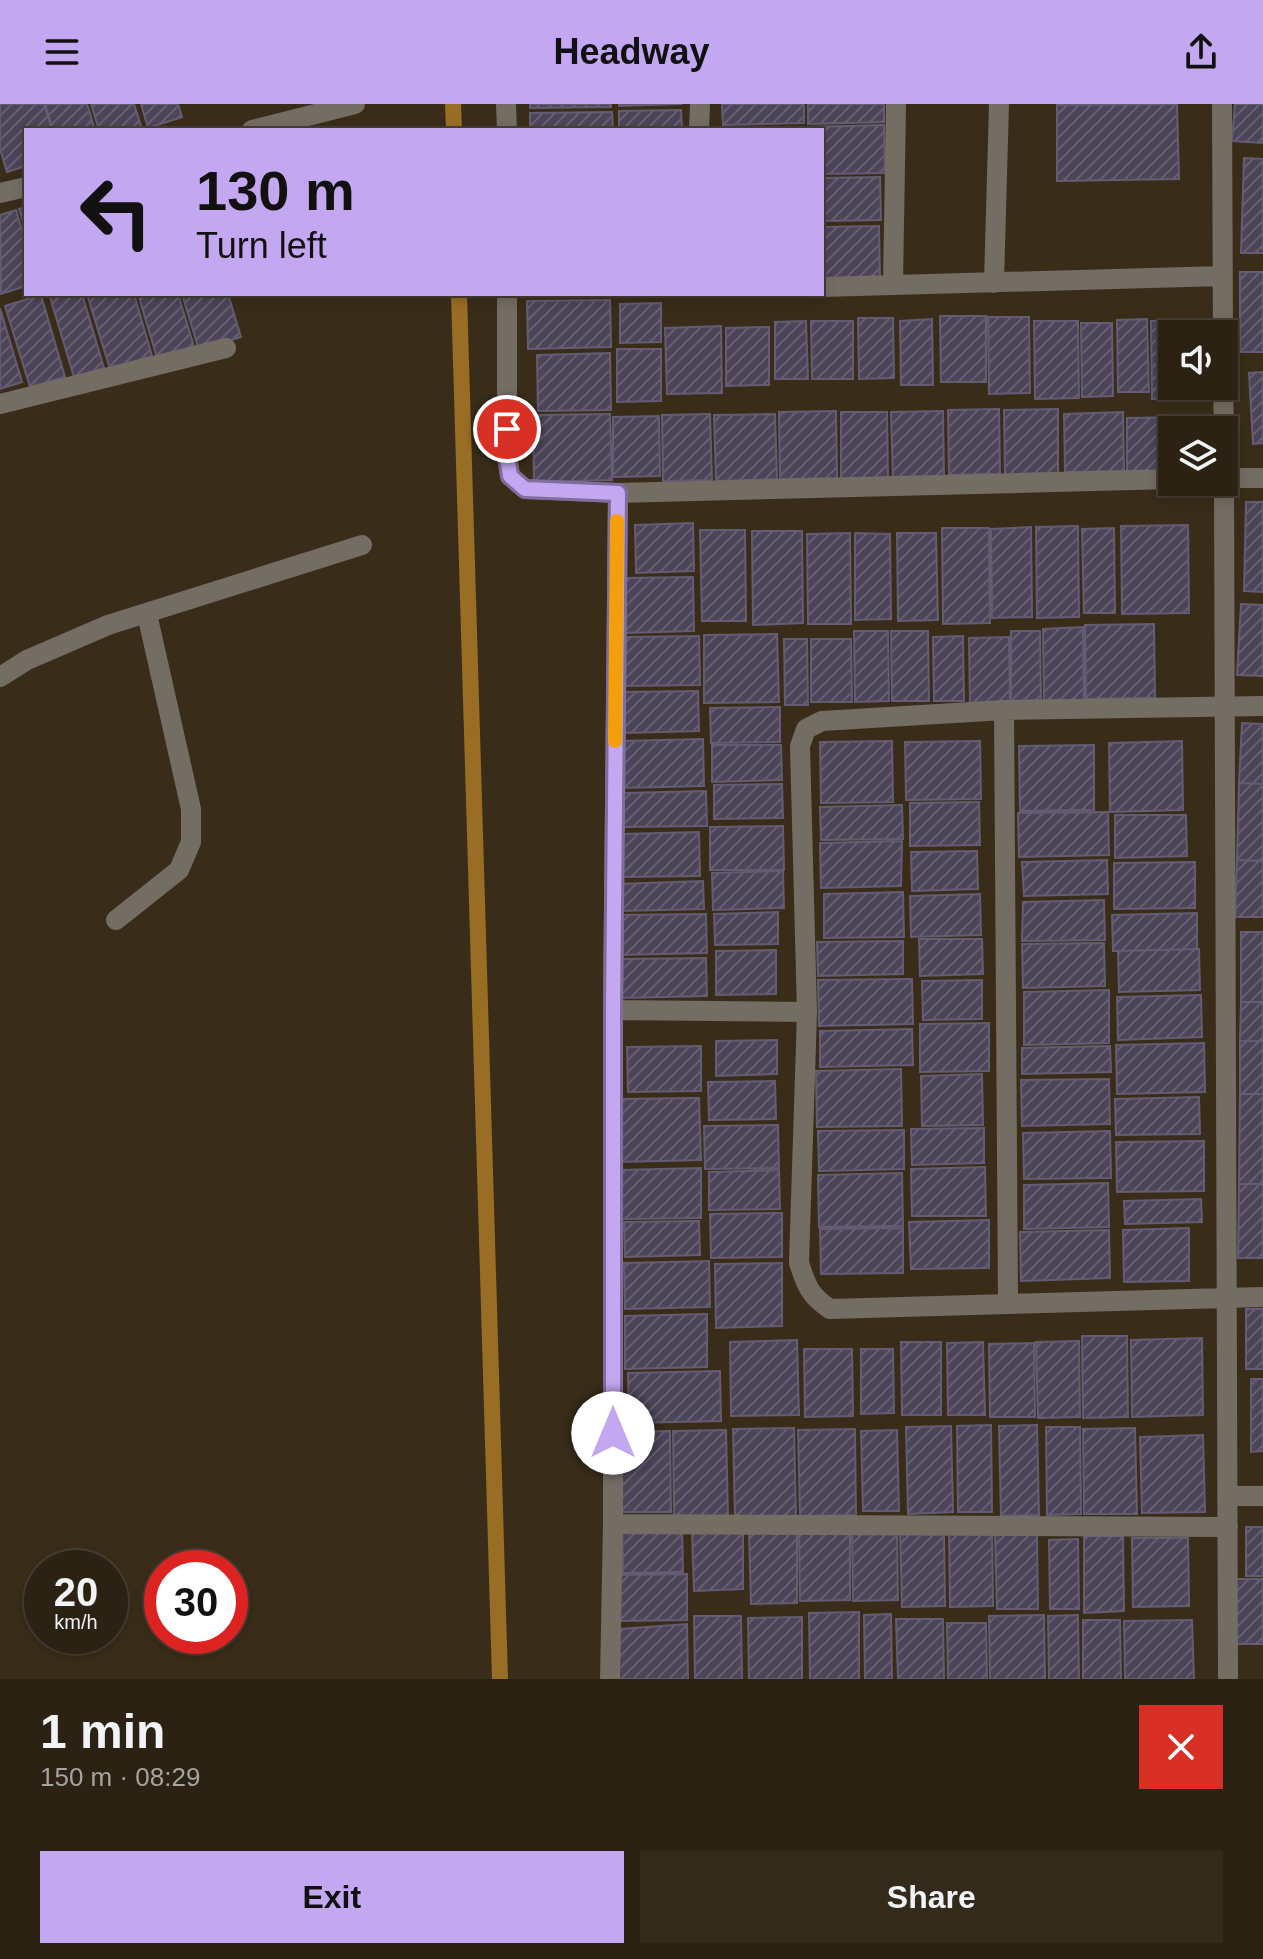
<!DOCTYPE html>
<meta charset="utf-8">
<style>
body{margin:0;font-family:Arial,sans-serif;background:#332a1c;color:#f1f3f6;height:100vh;display:flex;flex-direction:column;font-size:30px;white-space:nowrap}
*{box-sizing:border-box;margin:0}
p{font-size:26px;color:#a6a4a0}
.icon{flex:none;width:44px;height:44px;fill:none;stroke:currentColor;stroke-width:2;stroke-linecap:round;stroke-linejoin:round}
.map{position:relative;height:1575px;overflow:hidden}
.drawer{display:flex;flex-direction:column;background:#2b2213;flex:1}
.drawer>*{flex:none}
.top-card{position:absolute;left:24px;top:24px;width:800px;height:168px;border-radius:0px;box-shadow:0 4px 12px #0003,0 0 0 2px #473f33;background:#c4a7f1;color:#111;overflow:hidden}
.buttons{position:absolute;left:1158px;top:216px;display:grid;gap:16px}
.buttons a{display:grid;place-items:center;width:80px;height:80px;border-radius:0px;background:#2b2213;box-shadow:0 4px 12px #0003,0 0 0 2px #473f33;font-size:40px}
.speed{position:absolute;left:24px;top:1446px;display:flex;gap:16px;font-size:40px;font-weight:700;text-align:center}
.speed>*{display:grid;place-content:center;width:104px;height:104px;border-radius:50%;background:#2b2213;box-shadow:0 4px 12px #0003,0 0 0 2px #473f33;line-height:1}
.speed small{font-size:20px;font-weight:400}
.speed .limit{border:12px solid #d22;background:#fff;color:#111}
.pin{position:absolute;display:grid;place-items:center;width:68px;height:68px;color:#fff;margin:-34px;border:4px solid #fff;border-radius:50%;box-shadow:0 2px 8px #0007}
.me{position:absolute;width:88px;margin:-44px;rotate:0deg;stroke-linejoin:round;filter:drop-shadow(0 0 6px #0008)}
.turn{display:flex;align-items:center;gap:28px;height:168px;padding:0 40px;font-size:36px}
.turn .icon{width:104px;height:104px;stroke-width:2.5}
.turn b{display:block;font-size:56px;line-height:68px}
.round{display:grid;place-items:center;flex:none;width:84px;height:84px;border-radius:0px;background:#332a1c}
.headline{display:flex;align-items:center;justify-content:space-between;height:136px;padding:0 40px}
h1{font-size:48px;font-weight:600;line-height:60px}
.button{display:flex;gap:16px;margin-top:auto;padding:16px 40px}
.button a{flex:1;height:92px;border-radius:0px;background:#c4a7f1;color:#111;font-size:32px;font-weight:600;line-height:92px;text-align:center}
.button a+a{background:#332a1c;color:#f1f3f6}
header{display:flex;justify-content:space-between;align-items:center;height:104px;padding:0 40px;background:#c4a7f1;color:#111;font-size:36px;font-weight:600}
.map>svg:first-child{display:block}
.lines{fill:none;stroke-linecap:round;stroke-linejoin:round}
.stream{stroke:#996d24;stroke-width:16}
.building{fill:url(#building-hatch);stroke:#645c72;stroke-width:2}
.service{stroke:#746d64;stroke-width:20}
.minor{stroke:#746d64;stroke-width:20}
.route-casing{stroke:#7f6d9d;stroke-width:20}
.route{stroke:#c4a7f1;stroke-width:14}
.slow{stroke:#f59e0b;stroke-width:14}
</style>
<header><svg class="icon" aria-label="menu" viewBox="0 0 24 24"><path d="M4 6h16M4 12h16M4 18h16"/></svg>Headway<svg class="icon" aria-label="share" viewBox="0 0 24 24"><path d="M12 15V3M7 8l5-5 5 5M5 13v7h14v-7"/></svg></header>
<div class="map">
<svg width="1263" height="1575" viewBox="0 0 1263 1575">
<defs>
<pattern id="building-hatch" width="6" height="6" patternUnits="userSpaceOnUse" patternTransform="scale(2)"><rect width="6" height="6" fill="#4c4459"/><path d="M-1 1l2-2M0 6l6-6M5 7l2-2" fill="none" stroke="#675f71"/></pattern>
</defs>
<rect width="100%" height="100%" fill="#392d19"/>
<g class="lines">
<path class="stream" d="M 453,0 L 454,26
M 459,190 L 500,1575"/>
</g>
<path class="building" d="M 0,0 L 44,0 L 52,26 L 26,26 L 26,62 L 7,68 L 0,45 Z
M 45,0 L 87,0 L 95,26 L 53,26 Z
M 91,0 L 134,0 L 142,25 L 99,26 Z
M 141,0 L 178,0 L 182,13 L 148,24 Z
M 530,0 L 611,0 L 611,3 L 530,4 Z
M 619,0 L 682,0 L 619,2 Z
M 722,0 L 804,0 L 804,19 L 723,21 Z
M 808,0 L 884,0 L 884,18 L 808,20 Z
M 1177,0 L 1179,75 L 1057,77 L 1057,1 Z
M 1235,0 L 1263,0 L 1263,39 L 1232,37 Z
M 681,6 L 682,26 L 619,26 L 619,7 Z
M 612,8 L 613,26 L 530,26 L 530,9 Z
M 884,21 L 885,69 L 822,70 L 822,26 L 806,26 L 806,23 Z
M 800,24 L 800,26 L 716,26 Z
M 1244,54 L 1263,55 L 1263,149 L 1241,149 Z
M 880,73 L 881,116 L 822,117 L 822,74 Z
M 26,103 L 26,128 L 19,105 Z
M 16,106 L 26,140 L 26,182 L 1,190 L 0,111 Z
M 879,122 L 880,176 L 822,177 L 822,123 Z
M 1240,168 L 1263,168 L 1263,248 L 1240,248 Z
M 49,190 L 82,190 L 104,264 L 74,273 Z
M 87,190 L 134,190 L 152,252 L 110,265 Z
M 138,190 L 178,190 L 195,246 L 158,257 Z
M 182,190 L 228,190 L 241,233 L 199,246 Z
M 525,190 L 604,190 L 525,192 Z
M 41,191 L 65,273 L 30,283 L 5,202 Z
M 610,196 L 611,243 L 528,245 L 527,197 Z
M 661,199 L 661,238 L 620,239 L 620,200 Z
M 0,204 L 22,278 L 0,285 Z
M 940,212 L 986,212 L 986,278 L 941,278 Z
M 988,213 L 1029,213 L 1030,289 L 989,290 Z
M 858,214 L 893,214 L 894,274 L 859,275 Z
M 932,215 L 933,281 L 901,281 L 900,217 Z
M 1147,215 L 1149,288 L 1118,288 L 1117,216 Z
M 806,217 L 808,275 L 775,275 L 775,218 Z
M 811,217 L 853,217 L 853,275 L 812,275 Z
M 1034,217 L 1078,217 L 1079,294 L 1035,295 Z
M 1151,217 L 1194,217 L 1194,230 L 1172,230 L 1172,282 L 1195,282 L 1195,294 L 1152,295 Z
M 1081,219 L 1112,219 L 1113,292 L 1082,293 Z
M 721,222 L 722,289 L 667,290 L 665,224 Z
M 769,223 L 769,281 L 726,282 L 726,224 Z
M 617,245 L 661,245 L 661,297 L 617,298 Z
M 610,249 L 611,306 L 538,307 L 537,251 Z
M 1263,268 L 1263,339 L 1253,340 L 1249,269 Z
M 999,305 L 1000,370 L 949,371 L 948,306 Z
M 1058,305 L 1058,369 L 1005,371 L 1004,306 Z
M 836,307 L 837,374 L 780,375 L 779,308 Z
M 943,307 L 944,375 L 893,376 L 891,308 Z
M 841,308 L 887,308 L 888,375 L 841,376 Z
M 1123,308 L 1124,367 L 1065,368 L 1064,310 Z
M 610,310 L 612,376 L 534,378 L 533,311 Z
M 710,310 L 712,376 L 663,377 L 662,311 Z
M 775,310 L 777,375 L 716,377 L 714,311 Z
M 659,312 L 660,372 L 613,373 L 613,313 Z
M 1189,313 L 1193,326 L 1172,326 L 1172,371 L 1127,367 L 1127,314 Z
M 1246,398 L 1263,398 L 1263,488 L 1244,487 Z
M 693,419 L 694,467 L 636,469 L 635,421 Z
M 1188,421 L 1189,509 L 1122,510 L 1121,422 Z
M 1078,422 L 1079,513 L 1037,514 L 1036,423 Z
M 1031,423 L 1032,513 L 992,514 L 991,425 Z
M 942,424 L 989,424 L 990,519 L 943,520 Z
M 1114,424 L 1115,509 L 1084,509 L 1082,425 Z
M 700,426 L 745,426 L 746,517 L 702,517 Z
M 752,427 L 802,427 L 803,519 L 753,521 Z
M 850,429 L 851,520 L 808,520 L 807,430 Z
M 855,429 L 890,430 L 891,515 L 855,516 Z
M 897,429 L 936,429 L 938,516 L 898,517 Z
M 693,473 L 694,527 L 625,529 L 624,474 Z
M 1241,500 L 1263,501 L 1263,572 L 1237,571 Z
M 1154,520 L 1155,594 L 1086,595 L 1085,521 Z
M 1083,523 L 1084,596 L 1044,597 L 1043,525 Z
M 854,527 L 888,527 L 889,597 L 855,598 Z
M 891,527 L 928,527 L 929,597 L 892,597 Z
M 1011,527 L 1040,527 L 1041,600 L 1011,601 Z
M 777,530 L 779,598 L 704,599 L 704,531 Z
M 699,532 L 700,581 L 625,582 L 624,533 Z
M 963,532 L 964,597 L 934,597 L 933,533 Z
M 1009,533 L 1010,601 L 970,602 L 969,534 Z
M 784,535 L 807,535 L 808,601 L 785,601 Z
M 811,535 L 851,535 L 852,598 L 811,598 Z
M 698,587 L 699,627 L 623,629 L 623,588 Z
M 780,603 L 780,638 L 711,639 L 710,604 Z
M 1242,619 L 1263,620 L 1263,680 L 1239,679 Z
M 703,635 L 704,682 L 622,684 L 621,637 Z
M 892,637 L 893,698 L 821,699 L 820,638 Z
M 980,637 L 981,695 L 906,696 L 905,638 Z
M 1182,637 L 1183,706 L 1110,708 L 1109,639 Z
M 712,641 L 781,641 L 782,676 L 712,678 Z
M 1094,641 L 1094,706 L 1020,707 L 1019,642 Z
M 1239,679 L 1263,680 L 1263,757 L 1237,756 Z
M 782,680 L 783,714 L 714,715 L 714,681 Z
M 706,687 L 707,722 L 624,723 L 623,689 Z
M 979,698 L 980,741 L 910,742 L 910,699 Z
M 902,701 L 903,735 L 821,736 L 820,703 Z
M 1108,708 L 1109,751 L 1019,753 L 1018,709 Z
M 1115,711 L 1186,711 L 1187,752 L 1115,754 Z
M 783,722 L 784,766 L 710,766 L 710,723 Z
M 699,728 L 700,772 L 622,773 L 622,730 Z
M 902,737 L 901,782 L 821,784 L 820,739 Z
M 977,747 L 978,785 L 912,787 L 911,748 Z
M 1107,756 L 1108,790 L 1024,792 L 1022,758 Z
M 1237,756 L 1263,757 L 1263,813 L 1235,813 Z
M 1195,758 L 1195,804 L 1114,805 L 1114,759 Z
M 783,767 L 784,804 L 713,806 L 712,769 Z
M 703,777 L 704,805 L 618,807 L 618,780 Z
M 903,788 L 904,833 L 824,834 L 824,790 Z
M 980,790 L 981,831 L 911,833 L 910,792 Z
M 1104,796 L 1105,836 L 1022,837 L 1023,798 Z
M 778,808 L 778,840 L 715,841 L 714,810 Z
M 1197,809 L 1197,845 L 1113,847 L 1112,811 Z
M 706,810 L 707,849 L 617,851 L 617,811 Z
M 1241,828 L 1263,828 L 1263,898 L 1241,898 Z
M 919,835 L 982,835 L 983,870 L 920,872 Z
M 903,837 L 903,870 L 818,872 L 817,838 Z
M 1104,839 L 1105,882 L 1023,884 L 1022,840 Z
M 1199,845 L 1200,886 L 1119,888 L 1118,847 Z
M 776,846 L 776,890 L 716,891 L 716,847 Z
M 706,854 L 707,892 L 620,894 L 620,855 Z
M 912,875 L 913,920 L 819,922 L 818,876 Z
M 982,876 L 982,915 L 923,916 L 922,877 Z
M 1109,886 L 1109,939 L 1024,941 L 1024,888 Z
M 1201,891 L 1202,933 L 1118,936 L 1117,893 Z
M 1241,898 L 1263,898 L 1263,937 L 1240,937 Z
M 989,919 L 989,967 L 920,968 L 920,920 Z
M 912,925 L 913,961 L 820,963 L 820,927 Z
M 777,936 L 777,970 L 716,972 L 716,937 Z
M 1240,937 L 1263,937 L 1263,990 L 1240,990 Z
M 1204,939 L 1205,988 L 1117,990 L 1116,941 Z
M 701,942 L 701,987 L 628,988 L 627,943 Z
M 1110,942 L 1111,968 L 1022,970 L 1022,944 Z
M 901,965 L 902,1022 L 817,1023 L 816,967 Z
M 982,970 L 983,1021 L 922,1022 L 921,972 Z
M 1109,975 L 1110,1020 L 1022,1022 L 1021,976 Z
M 775,977 L 776,1015 L 709,1016 L 708,978 Z
M 1240,990 L 1263,990 L 1263,1080 L 1239,1080 Z
M 1199,993 L 1200,1030 L 1116,1031 L 1115,995 Z
M 699,994 L 701,1056 L 618,1058 L 617,995 Z
M 778,1021 L 779,1064 L 705,1065 L 704,1022 Z
M 984,1024 L 984,1059 L 912,1061 L 911,1025 Z
M 904,1026 L 904,1065 L 819,1067 L 818,1027 Z
M 1110,1027 L 1111,1074 L 1024,1075 L 1023,1029 Z
M 1204,1037 L 1204,1087 L 1117,1088 L 1116,1038 Z
M 985,1063 L 986,1112 L 912,1112 L 911,1065 Z
M 701,1064 L 701,1114 L 621,1115 L 620,1066 Z
M 779,1066 L 780,1105 L 709,1106 L 709,1068 Z
M 902,1069 L 903,1122 L 819,1123 L 818,1071 Z
M 1108,1079 L 1109,1123 L 1024,1125 L 1024,1081 Z
M 1239,1080 L 1263,1080 L 1263,1154 L 1238,1154 Z
M 1201,1095 L 1202,1118 L 1125,1120 L 1124,1097 Z
M 782,1109 L 782,1153 L 711,1154 L 710,1110 Z
M 989,1116 L 989,1164 L 911,1165 L 909,1118 Z
M 699,1117 L 700,1151 L 625,1153 L 624,1118 Z
M 903,1124 L 903,1169 L 821,1170 L 820,1125 Z
M 1189,1124 L 1189,1177 L 1124,1178 L 1123,1126 Z
M 1109,1126 L 1110,1174 L 1021,1177 L 1020,1128 Z
M 709,1157 L 710,1203 L 625,1205 L 624,1159 Z
M 782,1159 L 782,1222 L 716,1224 L 715,1160 Z
M 1246,1205 L 1263,1205 L 1263,1265 L 1246,1265 Z
M 707,1210 L 707,1263 L 625,1265 L 625,1212 Z
M 1082,1232 L 1127,1232 L 1128,1313 L 1083,1314 Z
M 1202,1234 L 1203,1311 L 1132,1313 L 1131,1236 Z
M 797,1236 L 799,1311 L 731,1312 L 730,1238 Z
M 1079,1237 L 1080,1313 L 1038,1314 L 1036,1238 Z
M 901,1238 L 941,1238 L 941,1311 L 902,1311 Z
M 983,1238 L 985,1311 L 948,1311 L 947,1239 Z
M 1034,1239 L 1035,1313 L 990,1313 L 989,1240 Z
M 804,1245 L 852,1245 L 853,1312 L 805,1313 Z
M 861,1245 L 893,1245 L 894,1309 L 861,1310 Z
M 720,1267 L 721,1317 L 629,1319 L 628,1269 Z
M 1251,1275 L 1263,1275 L 1263,1347 L 1251,1348 Z
M 991,1321 L 992,1408 L 958,1408 L 957,1322 Z
M 1037,1321 L 1039,1411 L 1001,1412 L 999,1322 Z
M 951,1322 L 953,1408 L 908,1410 L 906,1323 Z
M 1046,1323 L 1080,1323 L 1081,1410 L 1047,1411 Z
M 794,1324 L 796,1413 L 735,1414 L 733,1325 Z
M 1135,1324 L 1137,1410 L 1084,1410 L 1083,1325 Z
M 855,1325 L 856,1411 L 800,1412 L 798,1326 Z
M 726,1326 L 728,1412 L 674,1413 L 673,1327 Z
M 897,1326 L 899,1407 L 863,1407 L 861,1327 Z
M 670,1327 L 671,1408 L 619,1408 L 618,1328 Z
M 1203,1331 L 1205,1408 L 1142,1409 L 1140,1333 Z
M 682,1422 L 683,1468 L 623,1469 L 622,1423 Z
M 1246,1423 L 1263,1423 L 1263,1472 L 1246,1472 Z
M 897,1424 L 898,1496 L 853,1497 L 852,1425 Z
M 944,1425 L 945,1502 L 902,1503 L 900,1426 Z
M 992,1426 L 993,1502 L 950,1503 L 949,1427 Z
M 692,1427 L 743,1427 L 743,1485 L 694,1487 Z
M 797,1428 L 797,1499 L 751,1500 L 749,1429 Z
M 799,1429 L 850,1429 L 850,1496 L 800,1497 Z
M 1037,1430 L 1038,1505 L 997,1505 L 995,1431 Z
M 1084,1432 L 1123,1432 L 1124,1507 L 1084,1509 Z
M 1132,1434 L 1188,1434 L 1189,1502 L 1133,1503 Z
M 1078,1435 L 1079,1505 L 1050,1505 L 1049,1436 Z
M 687,1470 L 687,1516 L 618,1517 L 618,1471 Z
M 1232,1475 L 1263,1475 L 1263,1540 L 1232,1540 Z
M 859,1508 L 859,1575 L 810,1575 L 809,1509 Z
M 891,1510 L 892,1575 L 865,1575 L 864,1511 Z
M 1044,1511 L 1045,1575 L 990,1575 L 989,1512 Z
M 1078,1511 L 1079,1575 L 1049,1575 L 1048,1512 Z
M 694,1512 L 741,1512 L 742,1575 L 695,1575 Z
M 802,1513 L 802,1575 L 749,1575 L 748,1514 Z
M 896,1515 L 943,1515 L 944,1575 L 898,1575 Z
M 1083,1516 L 1120,1516 L 1121,1575 L 1083,1575 Z
M 1192,1516 L 1194,1575 L 1125,1575 L 1124,1517 Z
M 947,1519 L 986,1519 L 987,1575 L 948,1575 Z
M 687,1520 L 688,1575 L 616,1575 L 620,1525 Z"/>
<g class="lines">
<path class="service" d="M 0,573 L 27,556 L 108,521 L 362,441
M 116,816 L 179,766 L 191,738 L 191,705 L 147,510"/>
<path class="minor" d="M 506,0 L 507,26
M 1222,0 L 1223,230
M 252,26 L 355,0
M 699,26 L 700,0
M 0,89 L 26,83
M 994,179 L 999,0
M 893,180 L 896,0
M 822,183 L 1222,172
M 507,190 L 507,352 L 510,372 L 525,385 L 618,389 L 1172,375
M 1223,282 L 1224,326
M 0,300 L 226,244
M 1224,374 L 1263,374
M 1224,378 L 1228,1575
M 1263,602 L 1004,606 L 822,617 L 806,625 L 800,642 L 807,908 L 799,1159 C 806,1181 810,1192 830,1205 L 1263,1193
M 1004,606 L 1008,1200
M 613,906 L 807,908
M 1227,1392 L 1263,1392
M 613,1420 L 1228,1423
M 610,1575 L 613,1420 L 613,906 L 618,389"/>
</g>
<g class="lines">
<g class="route-casing">
<path id="route" d="M 507,325 L 507,352 L 510,372 L 525,385 L 618,389 L 613,906 L 613,1329"/>
</g>
<use href="#route" class="route"/>
<path class="slow" d="M 615,637 L 617,417"/>
</g>
</svg>
<div class="buttons">
<a><svg class="icon" aria-label="sound" viewBox="0 0 24 24"><path d="M4 9h4l5-4v14l-5-4H4zM17 9q2 3 0 6"/></svg></a>
<a><svg class="icon" aria-label="layers" viewBox="0 0 24 24"><path d="M12 4l9 5-9 5-9-5zM3 14l9 5 9-5"/></svg></a>
</div>
<div class="speed"><div>20<small>km/h</small></div><div class="limit">30</div></div>
<div class="pin" style="left:507px;top:325px;background:#d93025"><svg class="icon" aria-label="arrive" viewBox="0 0 24 24"><path d="M6 21V4h12l-3 4 3 4H6"/></svg></div>
<svg class="me" style="left:613px;top:1329px" viewBox="-20 -20 40 40"><circle r="19" fill="#fff"/><path d="M0-13L10 11 0 6-10 11z" fill="#c4a7f1"/></svg>
<div class="top-card">
<div class="turn"><svg class="icon" aria-label="left" viewBox="0 0 24 24"><path d="M17 20v-9H6M10 6l-5 5 5 5"/></svg><div><b>130 m</b>Turn left</div></div>
</div>
</div>
<section class="drawer">
<div class="headline"><div><h1>1 min</h1><p>150 m · 08:29</p></div><a class="round" style="background:#d93025;color:#fff"><svg class="icon" aria-label="close" viewBox="0 0 24 24"><path d="M6 6l12 12M18 6L6 18"/></svg></a></div>
<div class="button"><a>Exit</a><a>Share</a></div>
</section>
